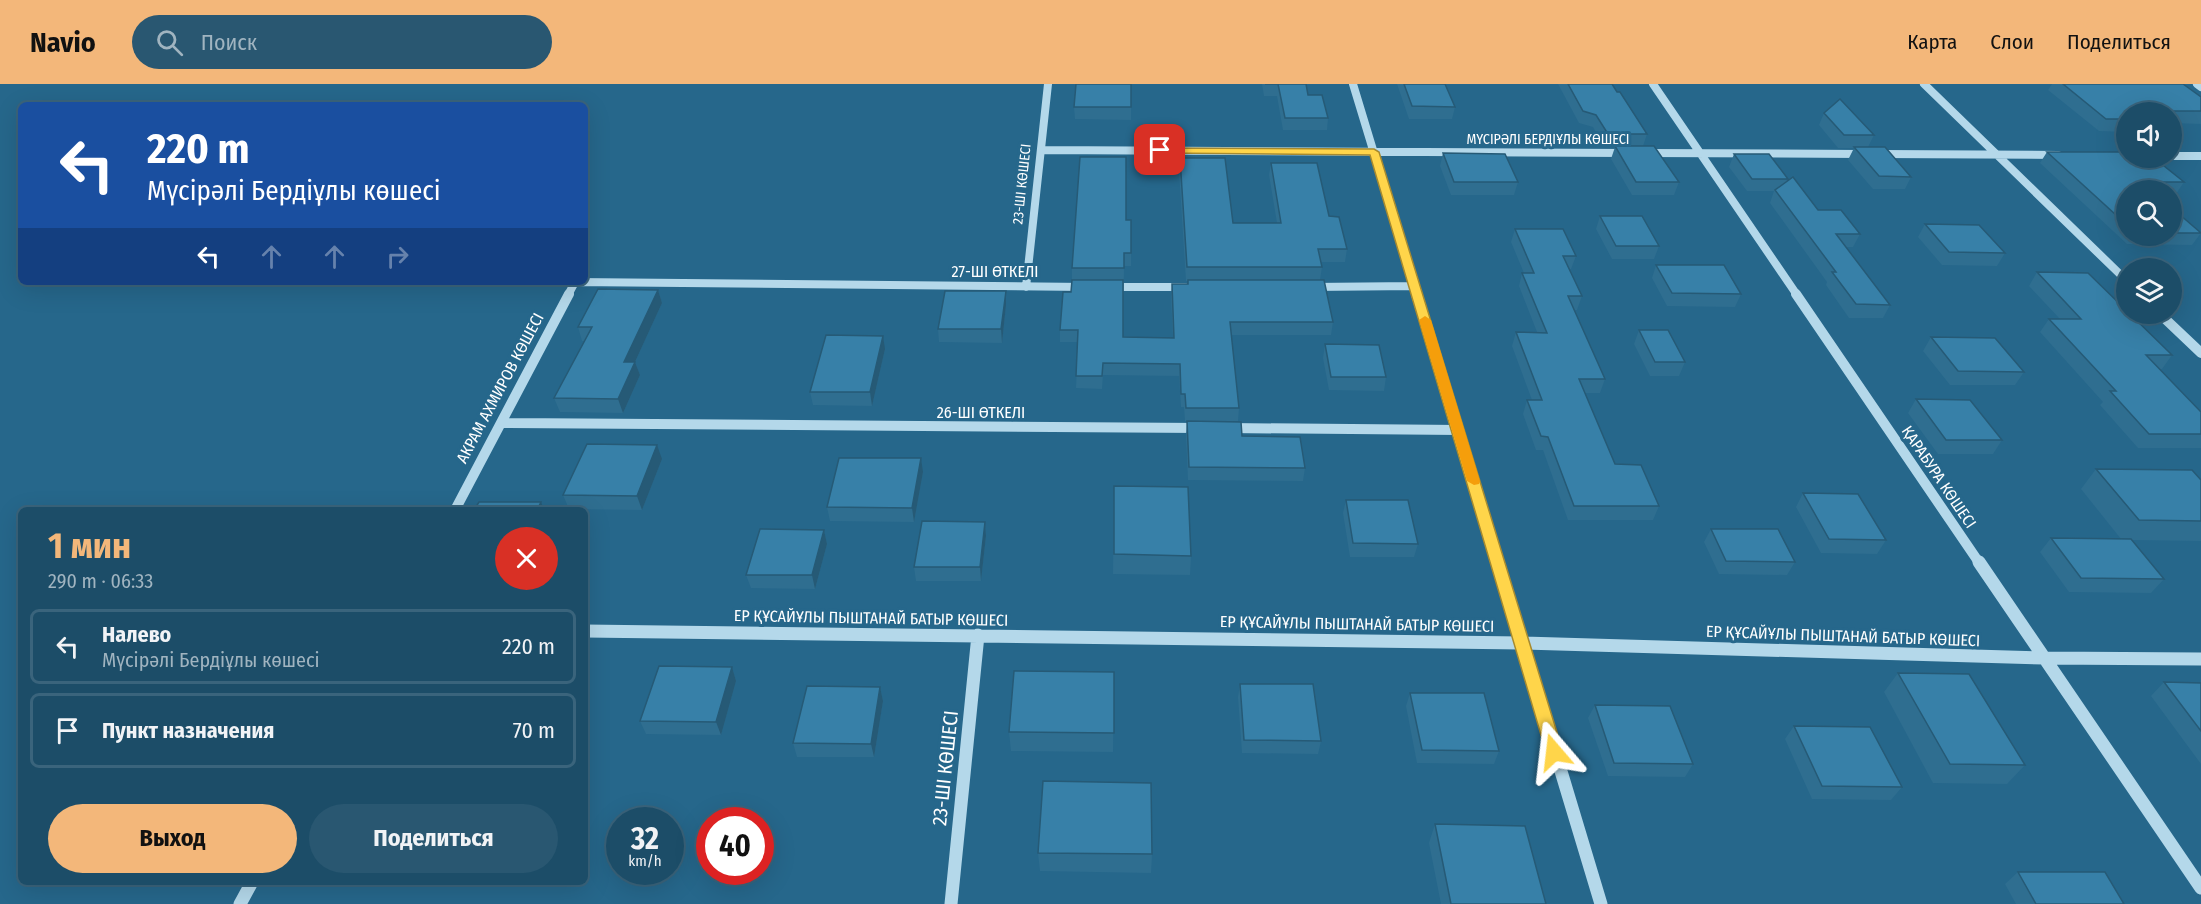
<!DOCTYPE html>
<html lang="ru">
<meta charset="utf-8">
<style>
body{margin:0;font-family:"Fira Sans Condensed",sans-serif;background:#295771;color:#f1f3f6;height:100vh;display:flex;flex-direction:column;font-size:22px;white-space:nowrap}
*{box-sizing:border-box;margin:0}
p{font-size:20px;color:#a0b4c0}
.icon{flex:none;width:33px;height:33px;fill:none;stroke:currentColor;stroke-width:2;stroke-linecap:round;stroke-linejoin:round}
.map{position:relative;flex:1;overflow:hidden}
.drawer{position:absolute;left:18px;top:423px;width:570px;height:378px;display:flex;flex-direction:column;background:#1c4d68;border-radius:9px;box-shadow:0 6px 24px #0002,0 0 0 2px #3a647c}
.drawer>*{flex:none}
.top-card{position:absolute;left:18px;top:18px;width:570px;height:183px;border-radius:9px;box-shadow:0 6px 24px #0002,0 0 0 2px #3a647c;background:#1a4fa0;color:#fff;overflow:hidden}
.buttons{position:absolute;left:2116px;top:18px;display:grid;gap:12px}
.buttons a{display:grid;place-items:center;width:66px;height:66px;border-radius:50%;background:#1c4d68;box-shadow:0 6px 24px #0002,0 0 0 2px #3a647c;font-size:30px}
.speed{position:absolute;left:606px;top:723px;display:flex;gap:12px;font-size:30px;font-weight:700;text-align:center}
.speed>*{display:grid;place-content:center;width:78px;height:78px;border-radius:50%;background:#1c4d68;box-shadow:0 6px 24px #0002,0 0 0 2px #3a647c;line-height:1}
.speed small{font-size:15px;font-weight:400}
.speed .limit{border:9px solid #d22;background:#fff;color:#111}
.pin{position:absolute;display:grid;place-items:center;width:51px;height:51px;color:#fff;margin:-26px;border-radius:12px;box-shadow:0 3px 9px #0006}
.me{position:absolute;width:66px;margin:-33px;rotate:343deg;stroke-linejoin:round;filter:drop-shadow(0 0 4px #0008)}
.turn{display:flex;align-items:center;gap:21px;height:126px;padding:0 30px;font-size:27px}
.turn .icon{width:78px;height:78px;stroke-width:2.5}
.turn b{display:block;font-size:42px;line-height:51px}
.lanes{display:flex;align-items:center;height:57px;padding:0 30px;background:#0003;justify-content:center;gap:30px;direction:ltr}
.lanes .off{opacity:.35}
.round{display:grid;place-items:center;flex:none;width:63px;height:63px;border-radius:32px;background:#295771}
.summary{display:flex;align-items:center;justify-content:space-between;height:102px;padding:0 30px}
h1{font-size:36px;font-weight:700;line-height:45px;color:#f3b77a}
.cta{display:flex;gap:12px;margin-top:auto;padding:12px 30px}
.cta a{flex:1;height:69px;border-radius:36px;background:#f3b77a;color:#111;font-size:24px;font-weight:700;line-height:69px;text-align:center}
.cta a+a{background:#295771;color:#f1f3f6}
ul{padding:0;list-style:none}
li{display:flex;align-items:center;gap:18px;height:75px;margin:0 12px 9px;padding:0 18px;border:3px solid #3a647c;border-radius:9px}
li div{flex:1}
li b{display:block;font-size:22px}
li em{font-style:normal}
header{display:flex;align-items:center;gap:36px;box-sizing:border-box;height:84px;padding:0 30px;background:#f3b77a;color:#111}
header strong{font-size:28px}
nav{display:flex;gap:33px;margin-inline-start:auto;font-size:21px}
.search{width:420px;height:54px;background:#295771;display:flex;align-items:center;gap:15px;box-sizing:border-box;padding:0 21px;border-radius:33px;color:#a0b4c0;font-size:22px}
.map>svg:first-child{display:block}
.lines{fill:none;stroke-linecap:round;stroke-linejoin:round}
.minor-far2{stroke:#b4d8ea;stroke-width:8}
.minor-far1{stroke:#b4d8ea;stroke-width:10}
.minor{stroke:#b4d8ea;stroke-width:13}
.wall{fill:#2f6e90}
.shaded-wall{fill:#265a76}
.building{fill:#3780a8;stroke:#265a76;stroke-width:1.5}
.route{fill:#ffd54a;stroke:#a68a30;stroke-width:1.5}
.slow{fill:#f59e0b}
.labels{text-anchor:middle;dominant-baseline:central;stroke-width:6;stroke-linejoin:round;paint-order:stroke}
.far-street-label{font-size:14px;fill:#fff;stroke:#26678b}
.street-label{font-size:16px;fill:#fff;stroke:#26678b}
.near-street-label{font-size:20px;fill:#fff;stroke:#26678b}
</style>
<header>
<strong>Navio</strong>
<div class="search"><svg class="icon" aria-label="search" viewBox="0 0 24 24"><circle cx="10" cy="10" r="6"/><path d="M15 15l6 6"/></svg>Поиск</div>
<nav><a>Карта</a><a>Слои</a><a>Поделиться</a></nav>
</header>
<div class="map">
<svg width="2201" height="820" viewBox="0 0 2201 820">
<rect width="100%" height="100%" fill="#26678b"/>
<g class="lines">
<path class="minor-far2" d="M 1353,0 L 1417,211
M 1653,0 L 1797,211
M 1924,0 L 2127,197
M 2197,0 L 2201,3
M 1041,66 L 1626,69
M 1644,69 L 1863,70
M 1878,70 L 2058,71
M 2172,72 L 2201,72
M 1026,203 L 1048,0
M 1110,203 L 1185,203
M 1311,203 L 1415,202
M 568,211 L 575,198 L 1086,203"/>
<path class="minor-far1" d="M 1416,210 L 1498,480
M 1796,210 L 1980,480
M 2160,230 L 2201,269
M 503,339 L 1201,344
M 1228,344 L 1459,346
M 455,426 L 569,210"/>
<path class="minor" d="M 1498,478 L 1601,820
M 1979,478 L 2201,804
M 585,547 L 1521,559 L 2044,574 L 2201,575
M 240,820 L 252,798
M 951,820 L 978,551"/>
</g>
<path class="wall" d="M 1131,0 L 1131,36 L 1075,35 L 1074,23 Z
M 1262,0 L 1306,0 L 1308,11 L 1328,34 L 1327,46 L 1283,46 L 1277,12 L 1264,12 Z
M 1397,0 L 1445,0 L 1455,23 L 1452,35 L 1409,35 Z
M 1558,0 L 1612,0 L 1647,50 L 1643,62 L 1679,98 L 1674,111 L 1632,111 L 1611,75 L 1615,63 L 1604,63 L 1593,43 L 1579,39 Z
M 2052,0 L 2183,0 L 2201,13 L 2201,40 L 2172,39 L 2172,28 L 2127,28 L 2127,48 L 2099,47 L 2048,6 Z
M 1824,29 L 1874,51 L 1868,63 L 1911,93 L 1905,105 L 1873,105 L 1848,76 L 1854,64 L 1838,64 L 1819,41 Z
M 2047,68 L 2184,98 L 2176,110 L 2172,110 L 2172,106 L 2127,106 L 2127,152 L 2172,152 L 2172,124 L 2201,149 L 2192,161 L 2127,160 L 2040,79 Z
M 1443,69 L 1518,98 L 1514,111 L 1451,111 L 1440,82 Z
M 1734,70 L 1788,95 L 1786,98 L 1818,126 L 1860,150 L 1853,163 L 1846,163 L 1890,221 L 1883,234 L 1849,234 L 1826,201 L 1827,198 L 1770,119 L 1774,107 L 1747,107 L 1729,83 Z
M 1180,74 L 1233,139 L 1277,139 L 1269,91 L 1271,79 L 1329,132 L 1347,165 L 1345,178 L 1321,178 L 1322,183 L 1320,196 L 1333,238 L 1331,251 L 1231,251 L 1239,324 L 1238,337 L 1185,337 L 1184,323 L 1181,323 L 1179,292 L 1103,291 L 1102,305 L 1076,304 L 1078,258 L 1060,258 L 1060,246 L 1071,208 L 1072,196 L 1072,184 L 1126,136 L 1131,169 L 1131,182 L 1124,182 L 1123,253 L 1173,254 L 1171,213 L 1172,200 L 1188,200 L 1188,197 L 1186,197 L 1179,87 Z
M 1600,132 L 1659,162 L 1654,175 L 1612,175 L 1596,145 Z
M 1925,140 L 2005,169 L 1997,182 L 1942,181 L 1918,153 Z
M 1515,145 L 1576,172 L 1571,185 L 1569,185 L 1582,212 L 1577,226 L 1574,226 L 1605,295 L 1600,309 L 1585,309 L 1615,380 L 1659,422 L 1653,436 L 1568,436 L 1543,366 L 1536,366 L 1523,330 L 1527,316 L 1532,316 L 1512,262 L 1516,248 L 1537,248 L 1519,202 L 1522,189 L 1524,189 L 1511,158 Z
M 1656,181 L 1741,210 L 1735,223 L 1667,222 L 1652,194 Z
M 2037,188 L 2172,271 L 2162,285 L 2159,285 L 2201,328 L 2201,364 L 2138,364 L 2100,321 L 2103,318 L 2040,248 L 2049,235 L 2060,235 L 2029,202 Z
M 658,206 L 662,219 L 635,278 L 640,291 L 623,329 L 560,328 L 554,314 L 585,257 L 582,257 L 578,243 Z
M 1006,207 L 1006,221 L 1002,259 L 939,258 L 938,245 Z
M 1639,246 L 1685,278 L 1679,292 L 1650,292 L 1634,260 Z
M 1931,253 L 2024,288 L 2015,301 L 1950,301 L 1923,267 Z
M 1325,260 L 1386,293 L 1384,307 L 1329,306 L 1323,274 Z
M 885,265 L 872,322 L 813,321 L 810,308 Z
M 1916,315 L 2002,356 L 1993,370 L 1938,370 L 1908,329 Z
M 1187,337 L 1242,352 L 1305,384 L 1303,397 L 1188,396 L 1186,351 Z
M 662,375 L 642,426 L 569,425 L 563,411 Z
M 2096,385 L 2201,396 L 2201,457 L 2131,456 L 2164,495 L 2151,509 L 2069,508 L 2040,468 L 2051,454 L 2121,455 L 2081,405 Z
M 923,388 L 914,438 L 830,437 L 827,423 Z
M 1114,402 L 1191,472 L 1190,491 L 1113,490 Z
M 1803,409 L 1886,456 L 1877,470 L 1821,469 L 1796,423 Z
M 1346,416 L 1418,460 L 1414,473 L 1350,473 L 1343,429 Z
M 985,438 L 986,452 L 981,497 L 916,497 L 914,483 Z
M 1711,445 L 1795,478 L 1787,491 L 1719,490 L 1704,458 Z
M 824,446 L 827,460 L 815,505 L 751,504 L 746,491 Z
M 732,583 L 736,597 L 721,651 L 646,650 L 640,637 Z
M 1114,588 L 1113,668 L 1011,667 L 1009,648 Z
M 1898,589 L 2025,681 L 2007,700 L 1933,699 L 1884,608 Z
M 2164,598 L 2201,599 L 2201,680 L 2151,612 Z
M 1240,600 L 1321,657 L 1318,670 L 1242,669 L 1238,613 Z
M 880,603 L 883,617 L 874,673 L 797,673 L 793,659 Z
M 1410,609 L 1499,667 L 1494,680 L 1417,679 L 1406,622 Z
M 1595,621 L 1693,680 L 1685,693 L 1608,692 L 1588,634 Z
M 1794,642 L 1902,703 L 1891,716 L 1812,715 L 1785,655 Z
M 1435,740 L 1546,820 L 1441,820 L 1429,759 Z
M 1038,769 L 1152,770 L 1151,789 L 1040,787 Z
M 2018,788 L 2124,820 L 2016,820 L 2005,800 Z"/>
<path class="shaded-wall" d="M 658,206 L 662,219 L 629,291 L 624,278 Z
M 1006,207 L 1006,221 L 1002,259 L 1001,245 Z
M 883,252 L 885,265 L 872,322 L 870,308 Z
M 635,278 L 640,291 L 623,329 L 618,315 Z
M 657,361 L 662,375 L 642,426 L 637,412 Z
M 921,374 L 923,388 L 914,438 L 912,424 Z
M 541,418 L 544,426 L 537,426 Z
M 985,438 L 986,452 L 981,497 L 980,483 Z
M 824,446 L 827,460 L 815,505 L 812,491 Z
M 732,583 L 736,597 L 721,651 L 716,638 Z
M 880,603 L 883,617 L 874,673 L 871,660 Z"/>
<path class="building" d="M 1076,0 L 1131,0 L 1131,23 L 1074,23 Z
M 1265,0 L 1306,0 L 1308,11 L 1322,11 L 1328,34 L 1285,34 L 1278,0 Z
M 1404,0 L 1445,0 L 1455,23 L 1412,22 Z
M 1568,0 L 1612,0 L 1617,8 L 1620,8 L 1647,50 L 1608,50 L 1596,31 L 1583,27 Z
M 2063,0 L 2183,0 L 2201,13 L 2201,27 L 2139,27 L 2141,28 L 2127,28 L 2127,35 L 2106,35 Z
M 1840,15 L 1874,51 L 1844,51 L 1824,29 Z
M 1615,62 L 1654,62 L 1679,98 L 1636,98 Z
M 1854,63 L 1885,63 L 1911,93 L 1879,92 Z
M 2047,68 L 2127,68 L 2127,74 L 2154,74 L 2184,98 L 2142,98 L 2152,106 L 2127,106 L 2127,141 Z
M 1443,69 L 1505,70 L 1518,98 L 1454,98 Z
M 1734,70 L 1769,70 L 1788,95 L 1752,95 Z
M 1080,73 L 1126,73 L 1126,136 L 1131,136 L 1131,169 L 1124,169 L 1124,184 L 1072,184 Z
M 1180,74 L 1225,74 L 1233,139 L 1281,139 L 1271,79 L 1317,79 L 1329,132 L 1339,133 L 1347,165 L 1318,165 L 1322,183 L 1187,183 Z
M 1793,93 L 1818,126 L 1841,126 L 1860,150 L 1836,150 L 1890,221 L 1856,220 L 1832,188 L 1836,188 L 1775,106 Z
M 2172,124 L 2201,149 L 2172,149 Z
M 1600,132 L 1642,132 L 1659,162 L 1616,162 Z
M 1925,140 L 1979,141 L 2005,169 L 1949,168 Z
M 1515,145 L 1563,145 L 1576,172 L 1563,172 L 1582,212 L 1568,212 L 1605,295 L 1579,295 L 1615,380 L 1641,381 L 1659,422 L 1574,422 L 1548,353 L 1541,352 L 1527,316 L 1542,316 L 1516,248 L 1547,249 L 1522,189 L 1534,189 Z
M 1656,181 L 1724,181 L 1741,210 L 1672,209 Z
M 2037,188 L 2088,189 L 2127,227 L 2127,230 L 2130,230 L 2172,271 L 2146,271 L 2201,328 L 2201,350 L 2149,350 L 2110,307 L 2116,307 L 2049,235 L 2081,235 Z
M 1072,196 L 1123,196 L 1123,253 L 1174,254 L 1172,200 L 1188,200 L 1188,196 L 1324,196 L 1333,238 L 1230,238 L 1239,324 L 1186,324 L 1185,310 L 1181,310 L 1180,280 L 1103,279 L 1102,292 L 1076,292 L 1078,246 L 1060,246 L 1063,208 L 1071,208 Z
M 598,205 L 658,206 L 624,278 L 635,278 L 618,315 L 554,314 L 592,243 L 578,243 Z
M 945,207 L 1006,207 L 1001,245 L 938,245 Z
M 1639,246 L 1668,246 L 1685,278 L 1655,278 Z
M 826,251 L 883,252 L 870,308 L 810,308 Z
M 1931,253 L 1995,254 L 2024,288 L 1958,287 Z
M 1325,260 L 1379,261 L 1386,293 L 1331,293 Z
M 1916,315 L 1970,316 L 2002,356 L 1946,356 Z
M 1187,337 L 1241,338 L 1242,352 L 1300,353 L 1305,384 L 1189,383 Z
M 587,360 L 657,361 L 637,412 L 563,411 Z
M 839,374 L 921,374 L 912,424 L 827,423 Z
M 2096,385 L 2192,386 L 2201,396 L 2201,437 L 2139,436 Z
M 1114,402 L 1188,403 L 1191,472 L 1114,470 Z
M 1803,409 L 1858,410 L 1886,456 L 1829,455 Z
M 1346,416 L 1408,416 L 1418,460 L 1353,459 Z
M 479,418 L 541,418 L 537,426 L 474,426 Z
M 922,437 L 985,438 L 980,483 L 914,483 Z
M 760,445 L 824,446 L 812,491 L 746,491 Z
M 1711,445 L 1778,445 L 1795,478 L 1726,477 Z
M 2051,454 L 2131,455 L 2164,495 L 2081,494 Z
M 659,582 L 732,583 L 716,638 L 640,637 Z
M 1014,587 L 1114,588 L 1114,649 L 1009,648 Z
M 1898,589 L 1969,590 L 2025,681 L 1950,680 Z
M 2164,598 L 2201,599 L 2201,647 Z
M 1240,600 L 1313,600 L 1321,657 L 1244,656 Z
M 807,602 L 880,603 L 871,660 L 793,659 Z
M 1410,609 L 1484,609 L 1499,667 L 1422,666 Z
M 1595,621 L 1670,622 L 1693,680 L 1614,679 Z
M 1794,642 L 1870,643 L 1902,703 L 1822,702 Z
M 1043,697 L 1151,699 L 1152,770 L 1038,769 Z
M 1435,740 L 1525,742 L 1546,820 L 1451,820 Z
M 2018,788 L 2105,788 L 2124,820 L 2036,820 Z"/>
<path class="route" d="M 1156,64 L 1374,65 L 1379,68 L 1563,668 L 1560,673 L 1554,675 L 1549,673 L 1546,668 L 1370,71 L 1160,69 L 1155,66 Z"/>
<path class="slow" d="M 1425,232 L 1431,236 L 1480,397 L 1479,400 L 1474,401 L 1467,397 L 1419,236 Z"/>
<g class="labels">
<g class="far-street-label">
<text x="1548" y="55">МҮСІРӘЛІ БЕРДІҰЛЫ КӨШЕСІ</text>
<text transform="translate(1022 100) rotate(-84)">23-ШI КӨШЕСI</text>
</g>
<g class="street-label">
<text x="995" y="187">27-ШІ ӨТКЕЛІ</text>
<text transform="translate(500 304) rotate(-62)">АКРАМ АХМИРОВ КӨШЕСІ</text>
<text x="981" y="328">26-ШІ ӨТКЕЛІ</text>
<text transform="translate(1939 393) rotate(56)">ҚАРАБУРА КӨШЕСІ</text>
<text transform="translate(871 534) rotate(1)">ЕР ҚҰСАЙҰЛЫ ПЫШТАНАЙ БАТЫР КӨШЕСІ</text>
<text transform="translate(1357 540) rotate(1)">ЕР ҚҰСАЙҰЛЫ ПЫШТАНАЙ БАТЫР КӨШЕСІ</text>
<text transform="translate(1843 552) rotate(2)">ЕР ҚҰСАЙҰЛЫ ПЫШТАНАЙ БАТЫР КӨШЕСІ</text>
</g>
<g class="near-street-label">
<text transform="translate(945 684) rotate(-84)">23-ШI КӨШЕСI</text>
</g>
</g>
</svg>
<div class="buttons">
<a><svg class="icon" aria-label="sound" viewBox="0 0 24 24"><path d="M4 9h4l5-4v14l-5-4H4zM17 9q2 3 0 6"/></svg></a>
<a><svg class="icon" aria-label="search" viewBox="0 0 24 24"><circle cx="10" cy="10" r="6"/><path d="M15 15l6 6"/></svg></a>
<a><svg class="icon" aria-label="layers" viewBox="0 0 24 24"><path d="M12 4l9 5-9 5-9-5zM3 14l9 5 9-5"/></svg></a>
</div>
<div class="speed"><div>32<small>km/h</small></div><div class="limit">40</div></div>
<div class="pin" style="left:1160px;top:66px;background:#d93025"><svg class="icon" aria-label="arrive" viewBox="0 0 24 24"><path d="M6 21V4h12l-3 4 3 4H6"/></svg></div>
<svg class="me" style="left:1554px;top:668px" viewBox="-20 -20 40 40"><path d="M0-17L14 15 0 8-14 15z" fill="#ffd54a" stroke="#fff" stroke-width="4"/></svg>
<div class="top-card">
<div class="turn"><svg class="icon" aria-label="left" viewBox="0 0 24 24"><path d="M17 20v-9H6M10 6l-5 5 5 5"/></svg><div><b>220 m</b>Мүсірәлі Бердіұлы көшесі</div></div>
<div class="lanes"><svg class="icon" aria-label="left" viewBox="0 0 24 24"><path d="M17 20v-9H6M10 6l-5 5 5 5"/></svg><svg class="icon off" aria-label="ahead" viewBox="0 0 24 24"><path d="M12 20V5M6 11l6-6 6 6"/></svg><svg class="icon off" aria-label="ahead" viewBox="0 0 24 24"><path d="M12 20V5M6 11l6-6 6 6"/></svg><svg class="icon off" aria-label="right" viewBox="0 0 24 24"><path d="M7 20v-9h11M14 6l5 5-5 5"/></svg></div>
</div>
<section class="drawer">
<div class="summary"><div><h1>1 мин</h1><p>290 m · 06:33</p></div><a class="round" style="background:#d93025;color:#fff"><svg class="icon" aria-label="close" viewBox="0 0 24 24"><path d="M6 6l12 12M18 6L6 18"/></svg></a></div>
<ul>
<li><svg class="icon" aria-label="left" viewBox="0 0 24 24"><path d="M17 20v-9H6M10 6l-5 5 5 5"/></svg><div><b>Налево</b><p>Мүсірәлі Бердіұлы көшесі</p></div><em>220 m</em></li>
<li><svg class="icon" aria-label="arrive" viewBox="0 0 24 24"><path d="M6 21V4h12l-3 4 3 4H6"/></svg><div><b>Пункт назначения</b></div><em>70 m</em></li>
</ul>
<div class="cta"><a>Выход</a><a>Поделиться</a></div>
</section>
</div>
